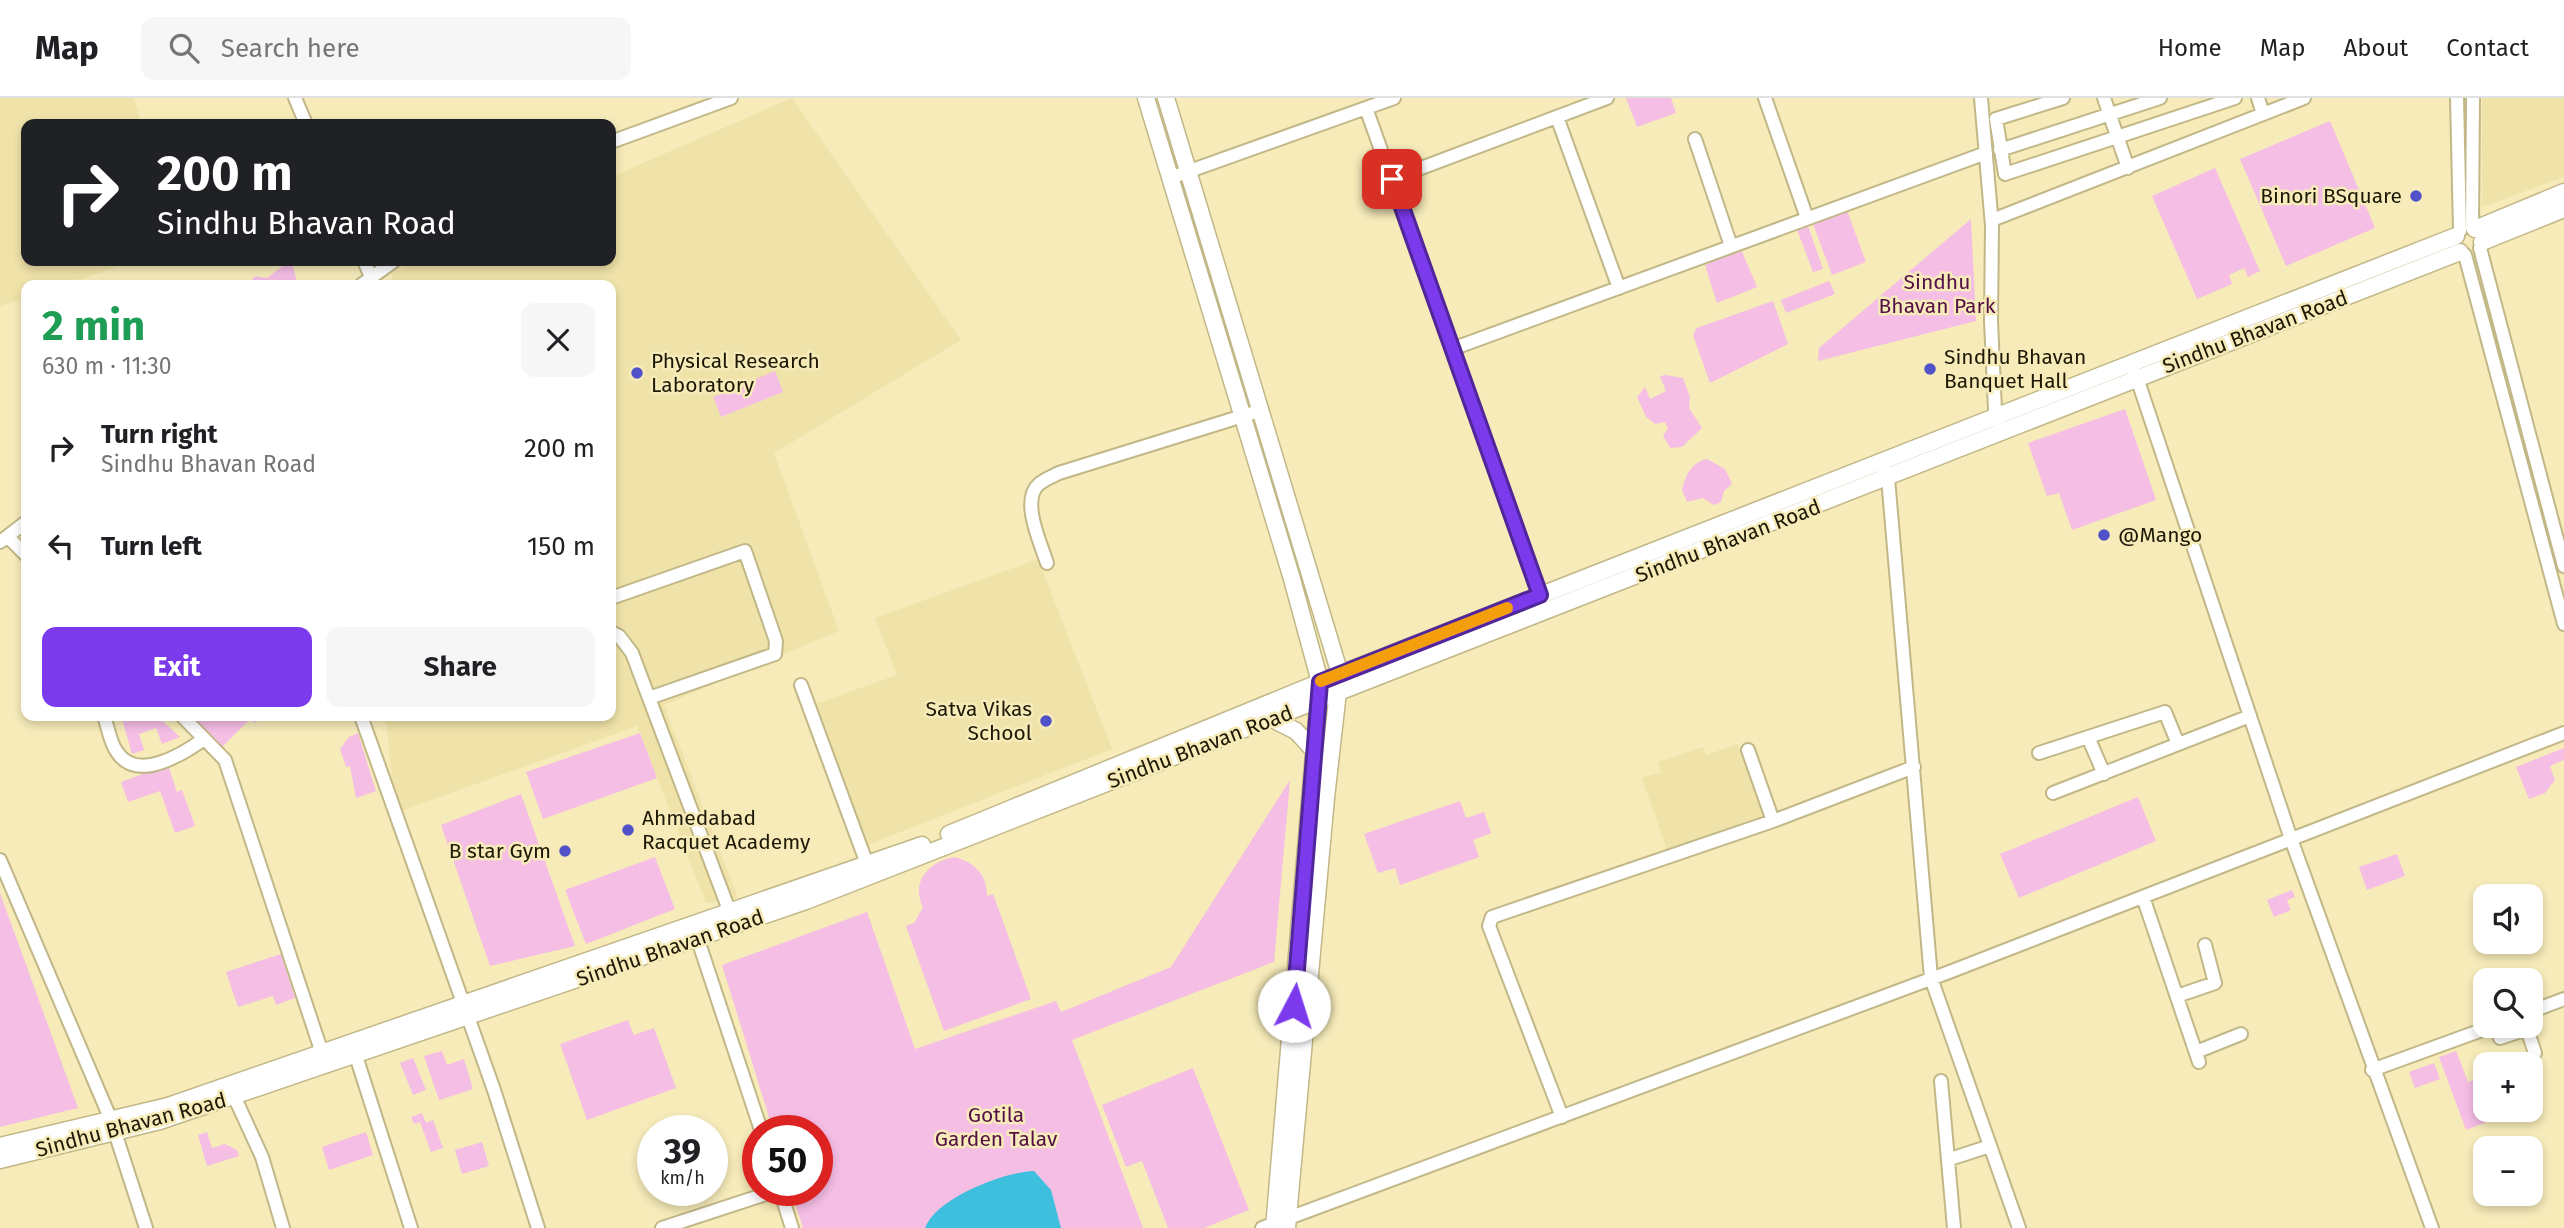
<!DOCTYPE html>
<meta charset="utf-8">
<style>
body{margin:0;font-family:"Fira Sans",sans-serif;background:#f6f6f6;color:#202124;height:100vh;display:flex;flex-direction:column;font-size:26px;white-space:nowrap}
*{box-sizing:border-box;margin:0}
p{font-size:23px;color:#757577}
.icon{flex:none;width:38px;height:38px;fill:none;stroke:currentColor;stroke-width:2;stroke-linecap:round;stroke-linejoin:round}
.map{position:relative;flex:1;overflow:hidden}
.side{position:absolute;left:21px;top:182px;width:595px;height:441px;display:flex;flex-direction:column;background:#fff;border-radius:14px;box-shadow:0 4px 10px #0003}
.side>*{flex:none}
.top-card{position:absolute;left:21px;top:21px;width:595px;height:147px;border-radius:14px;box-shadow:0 4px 10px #0003;background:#202124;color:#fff;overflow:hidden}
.tools{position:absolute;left:2473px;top:786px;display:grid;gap:14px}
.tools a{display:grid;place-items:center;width:70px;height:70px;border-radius:14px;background:#fff;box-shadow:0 4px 10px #0003;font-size:35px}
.speed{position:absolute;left:637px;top:1017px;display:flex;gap:14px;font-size:35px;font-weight:700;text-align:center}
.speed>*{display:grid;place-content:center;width:91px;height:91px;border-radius:50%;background:#fff;box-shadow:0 4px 10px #0003;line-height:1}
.speed small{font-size:18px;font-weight:400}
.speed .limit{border:10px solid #d22;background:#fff;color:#111}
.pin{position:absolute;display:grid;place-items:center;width:60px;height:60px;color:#fff;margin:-30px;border-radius:14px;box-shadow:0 4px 10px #0006}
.me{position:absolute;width:77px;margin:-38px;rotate:5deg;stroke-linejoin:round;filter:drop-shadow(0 0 5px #0008)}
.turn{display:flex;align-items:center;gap:24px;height:147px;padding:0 21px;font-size:32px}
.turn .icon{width:91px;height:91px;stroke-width:2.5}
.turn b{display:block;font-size:49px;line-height:60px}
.round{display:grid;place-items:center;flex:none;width:74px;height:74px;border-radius:14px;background:#f6f6f6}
.head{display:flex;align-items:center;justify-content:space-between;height:119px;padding:0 21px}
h1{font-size:42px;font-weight:700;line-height:52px;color:#1e9e55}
.action{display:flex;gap:14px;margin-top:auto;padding:14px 21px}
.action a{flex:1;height:80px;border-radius:14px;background:#7c3aed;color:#fff;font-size:28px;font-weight:700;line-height:80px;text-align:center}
.action a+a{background:#f6f6f6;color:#202124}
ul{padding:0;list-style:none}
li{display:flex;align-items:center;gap:21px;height:98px;padding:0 21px}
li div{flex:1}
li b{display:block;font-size:26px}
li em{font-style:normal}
header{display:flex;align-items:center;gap:42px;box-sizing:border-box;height:98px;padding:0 35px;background:#fff;border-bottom:2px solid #e0e0e0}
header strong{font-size:33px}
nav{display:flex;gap:38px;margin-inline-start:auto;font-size:24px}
.search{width:490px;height:63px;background:#f6f6f6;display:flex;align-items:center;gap:18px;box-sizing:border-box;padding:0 24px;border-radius:14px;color:#757577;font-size:26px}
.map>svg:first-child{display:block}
.built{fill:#f0e3a9}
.green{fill:#f5bee5}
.water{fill:#3fbfde}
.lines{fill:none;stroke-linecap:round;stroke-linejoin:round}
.minor-casing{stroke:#c1b787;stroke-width:16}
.major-casing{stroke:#c1b787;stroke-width:19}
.minor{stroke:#fff;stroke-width:12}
.major{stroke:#fff;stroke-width:16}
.route-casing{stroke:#51269a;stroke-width:18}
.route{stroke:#7c3aed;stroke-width:12}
.slow{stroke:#f59e0b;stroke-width:12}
.poi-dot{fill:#5152c9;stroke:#f6ebb9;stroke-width:2.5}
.labels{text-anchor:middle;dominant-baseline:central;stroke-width:5;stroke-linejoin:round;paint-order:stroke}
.poi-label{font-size:21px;fill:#1d1906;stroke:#f6ebb9;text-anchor:start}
.park-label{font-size:21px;fill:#541046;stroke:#f6ebb9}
.street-label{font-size:21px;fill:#1d1906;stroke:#f6ebb9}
</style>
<header>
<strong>Map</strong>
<div class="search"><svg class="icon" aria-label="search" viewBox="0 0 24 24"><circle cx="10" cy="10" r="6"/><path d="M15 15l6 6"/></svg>Search here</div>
<nav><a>Home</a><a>Map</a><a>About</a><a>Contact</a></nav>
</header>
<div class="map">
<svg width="2564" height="1130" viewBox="0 0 2564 1130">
<rect width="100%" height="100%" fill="#f6ebb9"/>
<path class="built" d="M 0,0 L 134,0 L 142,26 L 26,26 L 26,163 L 135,163 L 62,187 L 26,187 L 26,200 L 0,208 Z
M 792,0 L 961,242 L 774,355 L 839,533 L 664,607 L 738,800 L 706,805 L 637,628 L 395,715 L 386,618 L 611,618 L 611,187 L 392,187 L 392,174 L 417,163 L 611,163 L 611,79 Z
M 2482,0 L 2564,0 L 2564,79 L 2482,109 Z
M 1038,461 L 1112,651 L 867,747 L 815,606 L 897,577 L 875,520 Z
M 1738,646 L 1763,718 L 1667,752 L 1642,680 L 1661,674 L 1658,664 L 1703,649 L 1706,657 Z"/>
<path class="green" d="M 1626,0 L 1671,0 L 1676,15 L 1637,29 Z
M 2330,23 L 2375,130 L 2286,168 L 2240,61 Z
M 2215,70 L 2260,173 L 2248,179 L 2244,170 L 2229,177 L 2232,186 L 2197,201 L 2152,98 Z
M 1846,110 L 1866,164 L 1832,177 L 1812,123 Z
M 1971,121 L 1976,223 L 1818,263 L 1819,250 Z
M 1807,125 L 1823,171 L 1813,174 L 1796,129 Z
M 1741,151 L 1757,189 L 1717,205 L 1705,167 Z
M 288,164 L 292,165 L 298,187 L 248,187 L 255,178 L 267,180 Z
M 1829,183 L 1835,196 L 1786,215 L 1781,202 Z
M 1773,203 L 1788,246 L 1710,285 L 1693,237 L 1697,230 Z
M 775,273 L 783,294 L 721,319 L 713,299 Z
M 1666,277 L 1683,280 L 1690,299 L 1689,310 L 1702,330 L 1682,349 L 1670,350 L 1663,337 L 1668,331 L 1665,324 L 1655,326 L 1646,319 L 1637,299 L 1645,289 L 1650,301 L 1666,293 L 1660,278 Z
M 2125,311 L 2156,402 L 2072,432 L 2059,395 L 2047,398 L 2028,345 Z
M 1707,361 L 1725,371 L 1732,386 L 1724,393 L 1721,404 L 1714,407 L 1703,400 L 1687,404 L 1682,392 C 1686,376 1691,365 1707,361 Z
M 121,618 L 157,618 L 180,639 L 162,646 L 156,630 L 139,636 L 144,652 L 132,656 Z
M 189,618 L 263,618 L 255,625 L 250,621 L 221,650 Z
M 358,635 L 376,693 L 356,700 L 350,668 L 346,669 L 340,651 L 349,639 Z
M 640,635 L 657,680 L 543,721 L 526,674 Z
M 2564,650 L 2564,662 L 2550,668 L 2555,682 L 2545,695 L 2529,701 L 2516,669 Z
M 168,667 L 177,694 L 182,692 L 195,728 L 175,735 L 160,693 L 128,704 L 121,684 Z
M 1290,682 L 1274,864 L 1072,942 L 1143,1130 L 803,1130 L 791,1092 L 817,1092 L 817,1032 L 773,1032 L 722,867 L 867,814 L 915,951 L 1056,903 L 1061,914 L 1171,869 Z
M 521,696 L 575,848 L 490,868 L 441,727 Z
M 2138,699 L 2156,743 L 2019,800 L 2000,756 Z
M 1460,703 L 1466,720 L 1484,714 L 1491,735 L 1473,742 L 1479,759 L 1400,787 L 1395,770 L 1378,775 L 1364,736 Z
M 2397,756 L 2405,778 L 2367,792 L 2359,769 Z
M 655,759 L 675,811 L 586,846 L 565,792 Z
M 955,759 C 975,765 987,776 987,798 L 993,796 L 1031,901 L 944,933 L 906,828 L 915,824 L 923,809 C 910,783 930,763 955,759 Z
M 2292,792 L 2295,799 L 2287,802 L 2291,812 L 2274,819 L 2267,802 Z
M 0,795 L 78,1010 L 0,1029 Z
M 281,856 L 295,900 L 276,907 L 273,898 L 238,909 L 226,874 Z
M 628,922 L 634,937 L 654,930 L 676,990 L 587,1022 L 560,946 Z
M 442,953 L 447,967 L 464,961 L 473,991 L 439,1002 L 424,958 Z
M 2456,953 L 2468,984 L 2485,978 L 2485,1012 L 2497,1012 L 2500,1019 L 2466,1032 L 2439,959 Z
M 413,960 L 426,992 L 413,997 L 400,965 Z
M 2434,965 L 2440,981 L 2415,990 L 2409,974 Z
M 1193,970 L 1249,1112 L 1204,1130 L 1168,1130 L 1142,1063 L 1126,1069 L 1102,1007 Z
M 422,1015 L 426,1025 L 433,1022 L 443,1050 L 431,1054 L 420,1024 L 414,1026 L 411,1019 Z
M 207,1034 L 212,1050 L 225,1046 L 237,1052 L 239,1058 L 207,1068 L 198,1037 Z
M 366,1034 L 373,1057 L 329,1072 L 322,1049 Z
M 482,1044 L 489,1068 L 462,1076 L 455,1052 Z"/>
<path class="water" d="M 1034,1073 L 1051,1092 L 1061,1130 L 925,1130 C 936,1100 1004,1074 1034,1073 Z"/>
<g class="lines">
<g class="minor-casing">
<path id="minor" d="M 295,0 L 306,26
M 1765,0 L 1807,120
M 1981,0 L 1992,128 L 1991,223 L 1995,312 L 1998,324
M 2063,0 L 1996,21 L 2005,76 L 2235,0
M 2104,0 L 2128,70
M 2258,0 L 2263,16
M 2457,0 L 2460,133
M 1366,10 L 1452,251
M 1557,19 L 1619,190
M 1695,41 L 1731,148
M 611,44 L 731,0
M 2000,52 L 2160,0
M 1170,80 L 1394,0
M 1392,81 L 1607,0
M 1992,122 L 2304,0
M 2472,130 L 2473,0
M 2480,150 L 2564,468
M 2465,157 L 2564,526
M 364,163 L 372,181
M 361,187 L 394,163
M 2135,274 L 2291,741 L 2432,1130
M 1884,371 L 1888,380 L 1931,880 L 2019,1130
M 8,439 L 26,457
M 0,444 L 26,424
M 1047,465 C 1041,446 1020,402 1039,386 C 1045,381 1053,378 1059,375 L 1262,312
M 1540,497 L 1452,251 L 1986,55
M 611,500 L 745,453 L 776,543 L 775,556 L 649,600
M 611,534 L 619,538 L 632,555 L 732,820
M 801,587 L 867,766
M 104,618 C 108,629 110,645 117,654 C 137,685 183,656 204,641
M 182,618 L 225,662 L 322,955
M 361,618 L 494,992 L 538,1130
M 2088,639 L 2104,676
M 1748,652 L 1773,723
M 2039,655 L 2165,614 L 2178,646
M 2053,695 L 2250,618
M 0,762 L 111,1022 L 146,1130
M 2143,799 L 2199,964
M 695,833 L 761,1032
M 2177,898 L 2215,885 L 2205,847
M 2530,914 L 2564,901
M 2526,928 L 2535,955
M 2500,940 L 2527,931
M 2196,954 L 2241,936
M 356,958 L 411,1130
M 2372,972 L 2493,928
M 1941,983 L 1954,1130
M 234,998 L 262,1059 L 283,1130
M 1562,1019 L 1489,828 L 1492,819 L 1773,723 L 1914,669
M 1950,1061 L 1990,1048
M 780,1092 L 792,1130
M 662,1130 L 778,1092
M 1262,1130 L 1952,873 L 2564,635"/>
</g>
<g class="major-casing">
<path id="major" d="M 1146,0 L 1292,481 L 1320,584 L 1274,1130
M 1166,0 L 1340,576 L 1326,700 L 1287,1130
M 2475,131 L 2564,94
M 2482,144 L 2564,111
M 1272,621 L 1296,633 L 1315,654
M 949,736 L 1340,576 L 2456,138
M 0,1048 L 168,1008 L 922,747
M 0,1062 L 160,1023 L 806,803 L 2460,154"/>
</g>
<use href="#minor" class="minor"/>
<use href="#major" class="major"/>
</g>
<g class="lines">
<g class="route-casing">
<path id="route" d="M 1294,908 L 1320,584 L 1540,497 L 1392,81"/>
</g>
<use href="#route" class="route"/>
<path class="slow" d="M 1321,583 L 1507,510"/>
</g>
<g class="poi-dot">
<circle cx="2416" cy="98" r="7"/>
<circle cx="1930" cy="271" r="7"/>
<circle cx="637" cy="275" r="7"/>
<circle cx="2104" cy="437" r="7"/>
<circle cx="1046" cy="623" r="7"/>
<circle cx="628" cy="732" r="7"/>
<circle cx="565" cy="753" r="7"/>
</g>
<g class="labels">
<g class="poi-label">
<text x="2402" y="98" text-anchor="end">Binori BSquare</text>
<text x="1944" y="259">Sindhu Bhavan<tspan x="1944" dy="24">Banquet Hall</tspan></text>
<text x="651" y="263">Physical Research<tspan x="651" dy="24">Laboratory</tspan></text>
<text x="2118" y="437">@Mango</text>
<text x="1032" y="611" text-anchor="end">Satva Vikas<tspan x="1032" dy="24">School</tspan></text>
<text x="642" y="720">Ahmedabad<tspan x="642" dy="24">Racquet Academy</tspan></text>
<text x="551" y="753" text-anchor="end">B star Gym</text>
</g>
<g class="park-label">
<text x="1937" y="184">Sindhu<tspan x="1937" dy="24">Bhavan Park</tspan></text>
<text x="996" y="1017">Gotila<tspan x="996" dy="24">Garden Talav</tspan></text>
</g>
<g class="street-label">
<text transform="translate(2255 234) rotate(-21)">Sindhu Bhavan Road</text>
<text transform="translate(1728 443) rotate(-21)">Sindhu Bhavan Road</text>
<text transform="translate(1200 649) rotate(-21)">Sindhu Bhavan Road</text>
<text transform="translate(670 850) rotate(-19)">Sindhu Bhavan Road</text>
<text transform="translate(131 1027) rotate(-15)">Sindhu Bhavan Road</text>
</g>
</g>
</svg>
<div class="tools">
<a><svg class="icon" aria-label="sound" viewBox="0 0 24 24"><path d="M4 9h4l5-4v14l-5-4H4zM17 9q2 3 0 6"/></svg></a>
<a><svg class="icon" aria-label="search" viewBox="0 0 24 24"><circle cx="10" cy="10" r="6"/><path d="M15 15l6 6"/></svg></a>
<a>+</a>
<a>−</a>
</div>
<div class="speed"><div>39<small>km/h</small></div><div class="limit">50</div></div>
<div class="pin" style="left:1392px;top:81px;background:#d93025"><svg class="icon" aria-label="arrive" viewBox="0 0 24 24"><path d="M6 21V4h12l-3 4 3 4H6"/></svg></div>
<svg class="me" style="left:1294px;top:908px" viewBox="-20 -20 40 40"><circle r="19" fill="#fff"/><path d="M0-13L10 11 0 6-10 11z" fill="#7c3aed"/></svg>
<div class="top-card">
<div class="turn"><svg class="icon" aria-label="right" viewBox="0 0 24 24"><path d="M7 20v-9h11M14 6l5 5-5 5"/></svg><div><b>200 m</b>Sindhu Bhavan Road</div></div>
</div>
<section class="side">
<div class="head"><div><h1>2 min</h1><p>630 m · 11:30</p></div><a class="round"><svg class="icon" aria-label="close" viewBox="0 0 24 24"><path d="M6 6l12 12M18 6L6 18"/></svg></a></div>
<ul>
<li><svg class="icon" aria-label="right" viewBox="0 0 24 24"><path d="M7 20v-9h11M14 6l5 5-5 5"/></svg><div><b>Turn right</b><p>Sindhu Bhavan Road</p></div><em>200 m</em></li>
<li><svg class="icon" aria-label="left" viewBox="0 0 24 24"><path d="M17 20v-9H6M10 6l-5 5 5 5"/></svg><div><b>Turn left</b></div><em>150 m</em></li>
</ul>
<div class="action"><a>Exit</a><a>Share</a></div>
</section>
</div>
